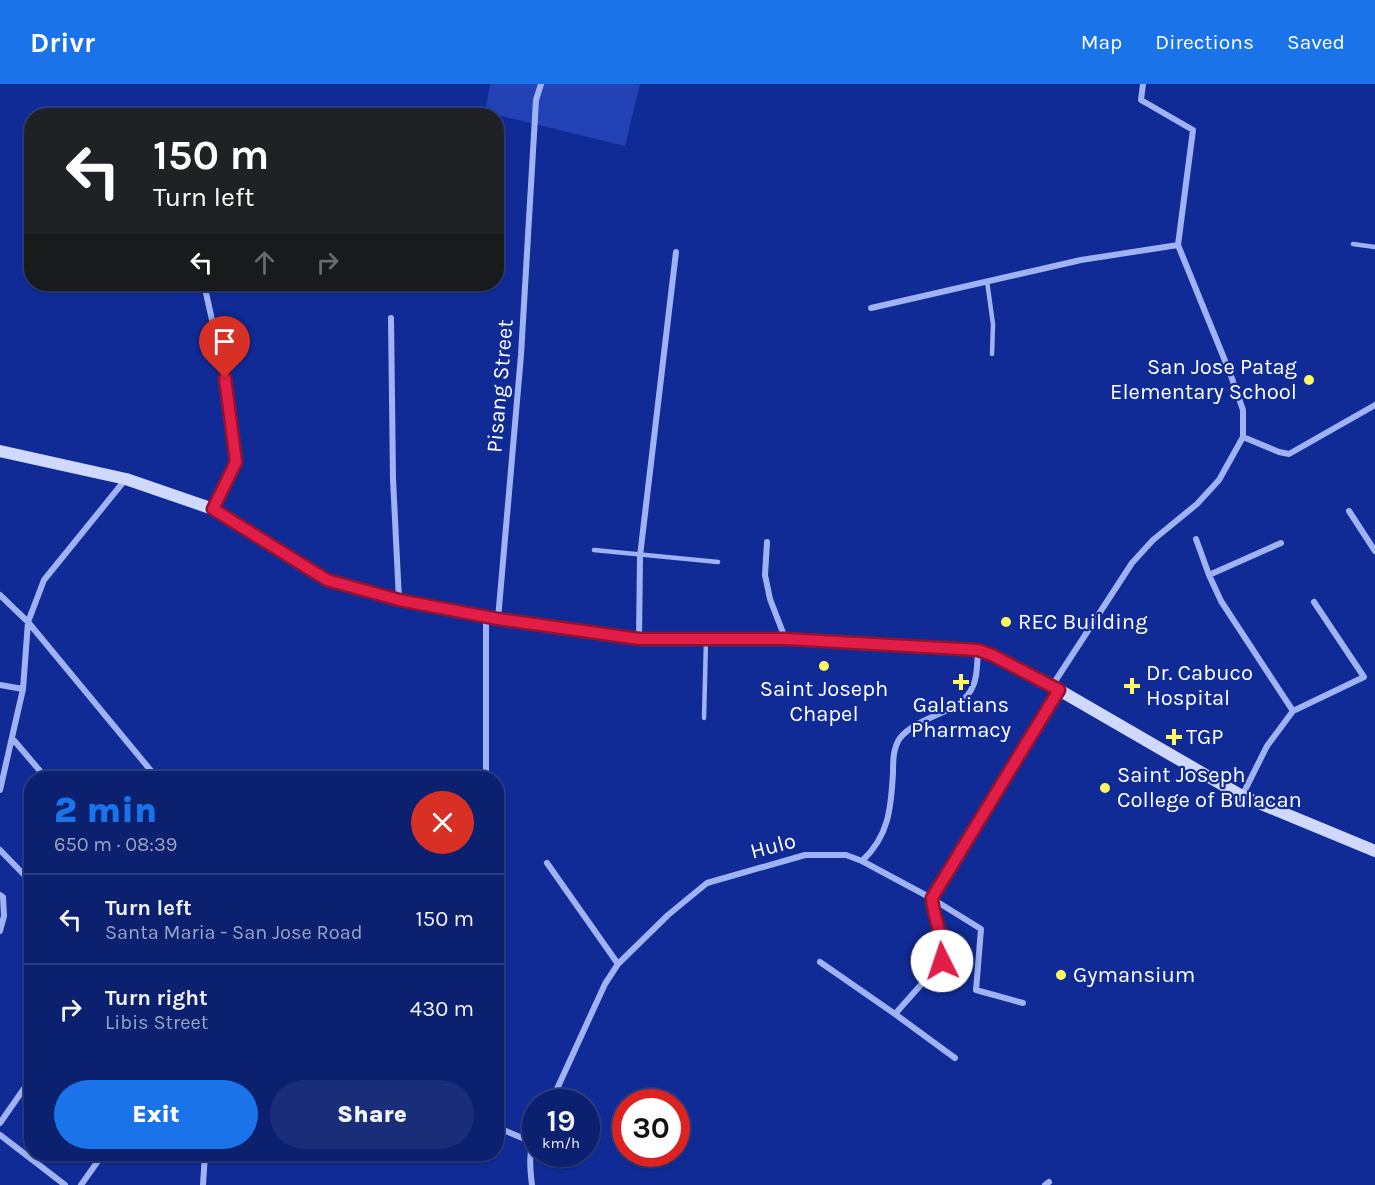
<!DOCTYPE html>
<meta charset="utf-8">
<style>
body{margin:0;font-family:Karla,sans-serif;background:#1a2d78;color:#f1f3f6;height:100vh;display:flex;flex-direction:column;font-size:22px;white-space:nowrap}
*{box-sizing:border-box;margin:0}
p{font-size:20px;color:#9aa3c3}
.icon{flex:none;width:33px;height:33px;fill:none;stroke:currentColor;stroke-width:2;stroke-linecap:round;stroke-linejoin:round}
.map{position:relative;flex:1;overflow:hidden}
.sheet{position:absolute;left:24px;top:687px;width:480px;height:390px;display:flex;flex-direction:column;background:#0c2070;border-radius:24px;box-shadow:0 2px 4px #0004,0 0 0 2px #2c3e83}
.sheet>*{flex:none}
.banner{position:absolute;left:24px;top:24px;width:480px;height:183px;border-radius:24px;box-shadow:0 2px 4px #0004,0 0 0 2px #2c3e83;background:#202124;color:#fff;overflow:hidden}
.speed{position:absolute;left:522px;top:1005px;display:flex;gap:12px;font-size:30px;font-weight:700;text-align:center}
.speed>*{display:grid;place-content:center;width:78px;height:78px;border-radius:50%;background:#0c2070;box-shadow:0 2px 4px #0004,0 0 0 2px #2c3e83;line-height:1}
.speed small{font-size:15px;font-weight:400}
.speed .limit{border:9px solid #d22;background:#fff;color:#111}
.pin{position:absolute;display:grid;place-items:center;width:51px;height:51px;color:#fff;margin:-62px -26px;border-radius:50% 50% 50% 0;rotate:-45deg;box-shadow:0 0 6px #0007}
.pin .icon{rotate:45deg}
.me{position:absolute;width:66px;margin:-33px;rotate:356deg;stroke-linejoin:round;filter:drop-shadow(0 0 4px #0008)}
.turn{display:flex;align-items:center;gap:21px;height:126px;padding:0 30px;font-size:27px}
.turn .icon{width:78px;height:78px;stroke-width:2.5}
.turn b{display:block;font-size:42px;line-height:51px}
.lanes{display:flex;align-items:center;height:57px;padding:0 30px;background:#0003;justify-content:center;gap:30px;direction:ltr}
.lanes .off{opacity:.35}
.round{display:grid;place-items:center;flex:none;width:63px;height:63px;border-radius:32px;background:#1a2d78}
.headline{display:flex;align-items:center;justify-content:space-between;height:102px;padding:0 30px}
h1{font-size:36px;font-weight:800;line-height:45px;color:#1a73e8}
.cta{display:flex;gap:12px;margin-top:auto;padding:12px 30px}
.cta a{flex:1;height:69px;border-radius:36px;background:#1a73e8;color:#fff;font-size:24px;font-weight:800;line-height:69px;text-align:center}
.cta a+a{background:#1a2d78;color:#f1f3f6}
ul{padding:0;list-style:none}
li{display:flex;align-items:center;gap:18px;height:90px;padding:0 30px;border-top:2px solid #2c3e83}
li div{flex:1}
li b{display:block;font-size:22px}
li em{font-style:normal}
header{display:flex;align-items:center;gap:36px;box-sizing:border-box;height:84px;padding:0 30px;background:#1a73e8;color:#fff}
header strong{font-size:28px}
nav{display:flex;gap:33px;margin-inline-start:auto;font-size:21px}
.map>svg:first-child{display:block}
.green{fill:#2242b5}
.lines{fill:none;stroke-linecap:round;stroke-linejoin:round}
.service{stroke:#9fb2f4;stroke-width:4.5}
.minor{stroke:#9fb2f4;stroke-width:6}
.secondary{stroke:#cfd8fd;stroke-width:12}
.route-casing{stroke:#92132f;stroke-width:15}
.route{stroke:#e11d48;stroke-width:10}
.poi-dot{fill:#fff662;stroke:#102b96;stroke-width:2}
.labels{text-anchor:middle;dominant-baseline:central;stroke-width:4.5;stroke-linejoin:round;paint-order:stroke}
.poi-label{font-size:22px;fill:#fff;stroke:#102b96;text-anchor:start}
.street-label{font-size:22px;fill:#fff;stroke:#102b96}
</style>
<header>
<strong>Drivr</strong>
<nav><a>Map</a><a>Directions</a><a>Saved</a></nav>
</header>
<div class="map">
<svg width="1375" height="1101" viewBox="0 0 1375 1101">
<rect width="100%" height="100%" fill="#102b96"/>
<path class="green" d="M 490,0 L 640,0 L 625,62 L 485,28 Z"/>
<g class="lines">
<path class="service" d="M 1353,160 L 1375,163
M 987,197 L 993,240 L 992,270
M 594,466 L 718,478
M 704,634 L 706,556"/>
<path class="minor" d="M 1143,0 L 1141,16 L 1193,46 L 1178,161
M 204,200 L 225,294 L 235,378 L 213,425
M 871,224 L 1081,176 L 1178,161 L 1230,289 L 1243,326 L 1243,353 L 1219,396 L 1197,420 L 1153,456 L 1132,479 L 1052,602
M 391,234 L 393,395 L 399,516
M 1243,353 L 1279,368 L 1289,370 L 1375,321
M 1349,427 L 1375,467
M 1196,455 L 1209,491 L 1221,517 L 1293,627
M 767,458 L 765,491 L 770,515 L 785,554
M 1209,491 L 1281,459
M 0,511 L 28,538 L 157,694
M 498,535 L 521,271 L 536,16 L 541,0
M 639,555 L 640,472 L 676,168
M 0,601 L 23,605
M 12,654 L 46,694
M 486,694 L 486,533
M 0,706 L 23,605 L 28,538 L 44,496 L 125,396
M 1242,712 L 1267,662 L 1293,627 L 1364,593 L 1314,518
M 0,766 L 32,799
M 547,779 L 618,880
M 0,811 L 3,813 L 4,832 L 0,847
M 820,878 L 895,930 L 942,877 L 944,864 L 941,848 L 933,831 L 931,814 L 862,777
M 1023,919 L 976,906 L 981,845 L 931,814 L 1059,606
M 895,930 L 955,974
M 551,1018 L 605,900 L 618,880 L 668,831 L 707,799 L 805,771 L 846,771 L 862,777 C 889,752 891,724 893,689 C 893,677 893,664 900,654 C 920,630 962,630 973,602 C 978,592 977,577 978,566
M 0,1039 L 32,993
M 496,1043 L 532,1058
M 0,1051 L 65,1101
M 81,1101 L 103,1070
M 203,1101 L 205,1070
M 532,1101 C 530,1085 528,1066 536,1051
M 1045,1101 L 1049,1098"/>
<path class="secondary" d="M 0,367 L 126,395 L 213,425 L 327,496 L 399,516 L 498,535 L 639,555 L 706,556 L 786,555 L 978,566 L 992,571 L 1059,606 L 1242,712 L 1375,767"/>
</g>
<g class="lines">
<g class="route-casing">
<path id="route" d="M 225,294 L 236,378 L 213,425 L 327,496 L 399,516 L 498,535 L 639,555 L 786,555 L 978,566 L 992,571 L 1059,606 L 932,814 C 933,836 946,854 942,877"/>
</g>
<use href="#route" class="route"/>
</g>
<g class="poi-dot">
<circle cx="1309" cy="296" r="6"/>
<circle cx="1006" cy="538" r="6"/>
<circle cx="824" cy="582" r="6"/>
<path d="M958 589h6v6h6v6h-6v6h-6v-6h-6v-6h6z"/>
<path d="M1129 593h6v6h6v6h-6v6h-6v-6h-6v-6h6z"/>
<path d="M1171 644h6v6h6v6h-6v6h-6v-6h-6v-6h6z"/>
<circle cx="1105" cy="704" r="6"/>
<circle cx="1061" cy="891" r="6"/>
</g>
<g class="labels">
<g class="poi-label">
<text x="1297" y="283" text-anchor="end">San Jose Patag<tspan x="1297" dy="25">Elementary School</tspan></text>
<text x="1018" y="538">REC Building</text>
<text x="1146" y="589">Dr. Cabuco<tspan x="1146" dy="25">Hospital</tspan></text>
<text x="824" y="605" text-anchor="middle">Saint Joseph<tspan x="824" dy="25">Chapel</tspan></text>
<text x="961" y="621" text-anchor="middle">Galatians<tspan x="961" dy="25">Pharmacy</tspan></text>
<text x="1186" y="653">TGP</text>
<text x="1117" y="691">Saint Joseph<tspan x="1117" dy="25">College of Bulacan</tspan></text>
<text x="1073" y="891">Gymansium</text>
</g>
<g class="street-label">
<text transform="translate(500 302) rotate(-85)">Pisang Street</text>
<text transform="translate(773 762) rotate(-15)">Hulo</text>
</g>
</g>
</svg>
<div class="speed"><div>19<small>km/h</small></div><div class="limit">30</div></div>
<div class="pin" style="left:225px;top:294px;background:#d93025"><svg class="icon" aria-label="arrive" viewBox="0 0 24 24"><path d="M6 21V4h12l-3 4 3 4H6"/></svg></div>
<svg class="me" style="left:942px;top:877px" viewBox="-20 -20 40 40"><circle r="19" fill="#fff"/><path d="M0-13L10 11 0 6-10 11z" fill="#e11d48"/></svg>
<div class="banner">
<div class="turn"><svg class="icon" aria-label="left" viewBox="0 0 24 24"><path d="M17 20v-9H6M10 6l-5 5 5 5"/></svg><div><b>150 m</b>Turn left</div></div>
<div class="lanes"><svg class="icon" aria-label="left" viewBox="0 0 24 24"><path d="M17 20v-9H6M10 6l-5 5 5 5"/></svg><svg class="icon off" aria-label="ahead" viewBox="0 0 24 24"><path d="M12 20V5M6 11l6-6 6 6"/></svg><svg class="icon off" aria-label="right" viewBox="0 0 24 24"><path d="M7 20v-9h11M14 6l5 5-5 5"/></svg></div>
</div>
<section class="sheet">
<div class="headline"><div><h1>2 min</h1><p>650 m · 08:39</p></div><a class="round" style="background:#d93025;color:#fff"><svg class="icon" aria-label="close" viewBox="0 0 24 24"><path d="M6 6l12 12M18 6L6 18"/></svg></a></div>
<ul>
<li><svg class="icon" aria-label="left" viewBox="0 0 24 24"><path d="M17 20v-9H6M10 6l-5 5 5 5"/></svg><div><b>Turn left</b><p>Santa Maria - San Jose Road</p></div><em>150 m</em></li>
<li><svg class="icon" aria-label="right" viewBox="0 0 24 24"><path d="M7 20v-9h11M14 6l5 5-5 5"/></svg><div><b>Turn right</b><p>Libis Street</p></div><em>430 m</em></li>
</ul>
<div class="cta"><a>Exit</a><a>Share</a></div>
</section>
</div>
